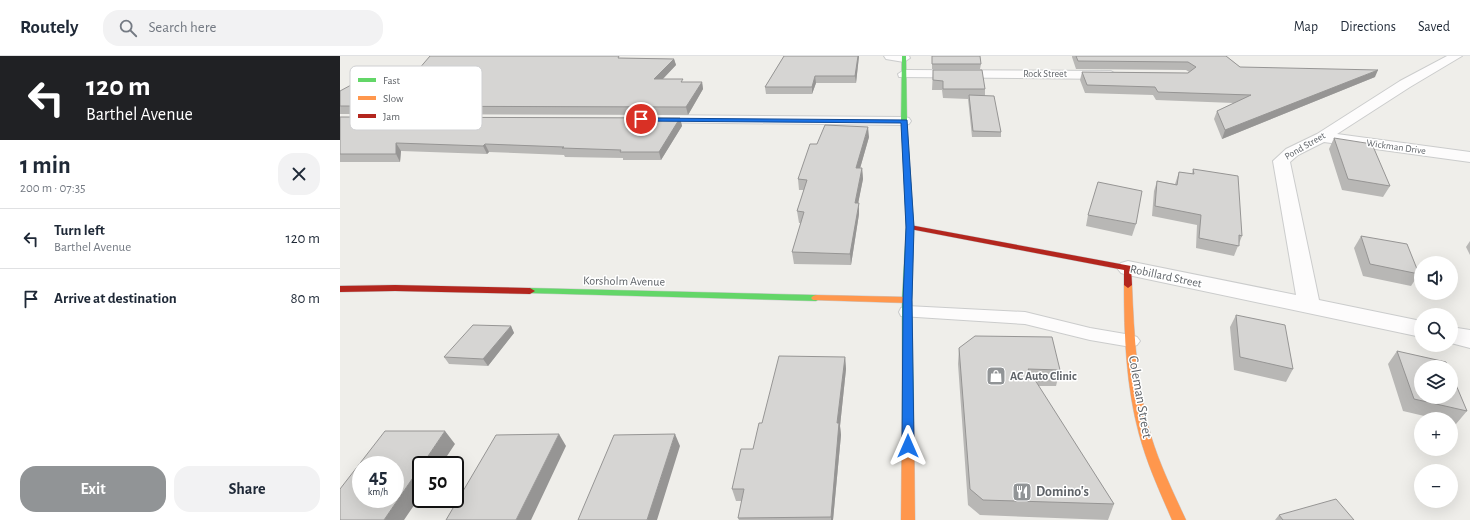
<!DOCTYPE html>
<meta charset="utf-8">
<style>
body{margin:0;font-family:"Alegreya Sans",sans-serif;background:#f2f2f3;color:#1f2937;height:100vh;display:flex;flex-direction:column;font-size:15px;white-space:nowrap}
*{box-sizing:border-box;margin:0}
p{font-size:13px;color:#747a83}
.icon{flex:none;width:22px;height:22px;fill:none;stroke:currentColor;stroke-width:2;stroke-linecap:round;stroke-linejoin:round}
.map{position:relative;flex:1;overflow:hidden}
.panel{display:flex;flex-direction:column;background:#fff;width:340px}
.panel>*{flex:none}
.banner{background:#202124;color:#fff;overflow:hidden}
.fabs{position:absolute;left:1074px;top:200px;display:grid;gap:8px}
.fabs a{display:grid;place-items:center;width:44px;height:44px;border-radius:50%;background:#fff;box-shadow:0 4px 16px #0002;font-size:20px}
.speed{position:absolute;left:12px;top:400px;display:flex;gap:8px;font-size:20px;font-weight:700;text-align:center}
.speed>*{display:grid;place-content:center;width:52px;height:52px;border-radius:50%;background:#fff;box-shadow:0 4px 16px #0002;line-height:1}
.speed small{font-size:10px;font-weight:400}
.speed .limit{border:2px solid #111;border-radius:6px;background:#fff;color:#111}
.pin{position:absolute;display:grid;place-items:center;width:34px;height:34px;color:#fff;margin:-17px;border:2px solid #fff;border-radius:50%;box-shadow:0 1px 4px #0007}
.me{position:absolute;width:44px;margin:-22px;rotate:0deg;stroke-linejoin:round;filter:drop-shadow(0 0 3px #0008)}
.turn{display:flex;align-items:center;gap:14px;height:84px;padding:0 20px;font-size:18px}
.turn .icon{width:52px;height:52px;stroke-width:2.5}
.turn b{display:block;font-size:28px;line-height:34px}
.round{display:grid;place-items:center;flex:none;width:42px;height:42px;border-radius:16px;background:#f2f2f3}
.head{display:flex;align-items:center;justify-content:space-between;height:68px;padding:0 20px}
h1{font-size:24px;font-weight:700;line-height:30px}
.button{display:flex;gap:8px;margin-top:auto;padding:8px 20px}
.button a{flex:1;height:46px;border-radius:16px;background:#919496;color:#fff;font-size:16px;font-weight:700;line-height:46px;text-align:center}
.button a+a{background:#f2f2f3;color:#1f2937}
ul{padding:0;list-style:none}
li{display:flex;align-items:center;gap:12px;height:60px;padding:0 20px;border-top:1px solid #e0e1e3}
li div{flex:1}
li b{display:block;font-size:15px}
li em{font-style:normal}
header{display:flex;align-items:center;gap:24px;box-sizing:border-box;height:56px;padding:0 20px;background:#fff;border-bottom:1px solid #e0e1e3}
header strong{font-size:19px}
nav{display:flex;gap:22px;margin-inline-start:auto;font-size:14px}
.search{width:280px;height:36px;background:#f2f2f3;display:flex;align-items:center;gap:10px;box-sizing:border-box;padding:0 14px;border-radius:16px;color:#747a83;font-size:15px}
main{display:flex;flex:1;min-height:0}
.map>svg:first-child{display:block}
.lines{fill:none;stroke-linecap:round;stroke-linejoin:round}
.lane-casing{stroke:#cbcccc;stroke-width:2}
.street-casing{stroke:#cbcccc;stroke-width:2}
.fast-casing{stroke:#cacacb;stroke-width:1}
.slow-casing{stroke:#cacacb;stroke-width:1}
.jam-casing{stroke:#cacacb;stroke-width:1}
.lane{fill:#fdfcfc;fill-rule:evenodd}
.street{fill:#fdfcfc;fill-rule:evenodd}
.fast{fill:#63d668;fill-rule:evenodd}
.slow{fill:#ff974d;fill-rule:evenodd}
.jam{fill:#b3261e;fill-rule:evenodd}
.wall{fill:#b8b7b5}
.shaded-wall{fill:#969594}
.building{fill:#d6d5d3;stroke:#969594;fill-rule:evenodd}
.route{fill:#1a73e8;stroke:#114b97}
.labels{text-anchor:middle;dominant-baseline:central;stroke-width:3;stroke-linejoin:round;paint-order:stroke}
.far-street-label{font-size:10px;fill:#5f6368;stroke:#fff}
.street-label{font-size:12px;fill:#5f6368;stroke:#fff}
.poi-label{font-size:12px;font-weight:bold;fill:#5f6368;stroke:#fff;text-anchor:start}
.near-street-label{font-size:14px;fill:#5f6368;stroke:#fff}
.near-poi-label{font-size:14px;font-weight:bold;fill:#5f6368;stroke:#fff;text-anchor:start}
.key{fill:#fff;stroke:#cfd0d2;stroke-width:1}
.key-label{font-size:11px;fill:#5f6368}
</style>
<header>
<strong>Routely</strong>
<div class="search"><svg class="icon" aria-label="search" viewBox="0 0 24 24"><circle cx="10" cy="10" r="6"/><path d="M15 15l6 6"/></svg>Search here</div>
<nav><a>Map</a><a>Directions</a><a>Saved</a></nav>
</header>
<main>
<section class="panel">
<div class="banner">
<div class="turn"><svg class="icon" aria-label="left" viewBox="0 0 24 24"><path d="M17 20v-9H6M10 6l-5 5 5 5"/></svg><div><b>120 m</b>Barthel Avenue</div></div>
</div>
<div class="head"><div><h1>1 min</h1><p>200 m · 07:35</p></div><a class="round"><svg class="icon" aria-label="close" viewBox="0 0 24 24"><path d="M6 6l12 12M18 6L6 18"/></svg></a></div>
<ul>
<li><svg class="icon" aria-label="left" viewBox="0 0 24 24"><path d="M17 20v-9H6M10 6l-5 5 5 5"/></svg><div><b>Turn left</b><p>Barthel Avenue</p></div><em>120 m</em></li>
<li><svg class="icon" aria-label="arrive" viewBox="0 0 24 24"><path d="M6 21V4h12l-3 4 3 4H6"/></svg><div><b>Arrive at destination</b></div><em>80 m</em></li>
</ul>
<div class="button"><a>Exit</a><a>Share</a></div>
</section>
<div class="map">
<svg width="1130" height="464" viewBox="0 0 1130 464">
<rect width="100%" height="100%" fill="#efeeea"/>
<g class="lines">
<g class="lane-casing">
<path id="lane" d="M 567,250 L 685,256 L 750,272 L 791,279 L 797,281 L 800,285 L 797,289 L 791,291 L 750,284 L 685,268 L 561,260 L 559,256 L 561,252 Z"/>
</g>
<g class="street-casing">
<path id="street" d="M 544,0 L 569,0 L 570,2 L 564,6 L 546,3 Z
M 1107,0 L 1122,0 L 1070,31 L 997,78 L 1130,96 L 1130,106 L 984,86 L 958,99 L 950,106 L 979,244 L 1081,265 L 1081,281 L 788,219 L 781,217 L 777,212 L 781,207 L 788,205 L 956,239 L 933,105 L 946,93 L 977,78 L 1060,25 Z
M 564,14 L 771,15 L 777,19 L 771,23 L 559,21 L 558,18 Z
M 309,59 L 564,61 L 569,62 L 571,65 L 569,68 L 564,69 L 304,66 L 302,63 L 304,60 Z
M 1111,271 L 1130,274 L 1130,292 L 1111,287 Z"/>
</g>
<g class="fast-casing">
<path id="fast" d="M 562,0 L 566,0 L 567,65 L 574,171 L 572,244 L 574,367 L 572,370 L 568,372 L 564,370 L 562,367 L 562,244 L 566,171 L 561,65 Z
M 190,232 L 476,239 L 481,242 L 476,245 L 187,237 L 185,235 Z"/>
</g>
<g class="slow-casing">
<path id="slow" d="M 788,226 L 792,229 C 794,280 797,331 811,380 C 820,409 833,436 846,464 L 832,464 C 820,436 807,408 799,378 C 786,330 784,279 784,229 Z
M 476,239 L 567,241 L 572,244 L 567,247 L 473,244 L 471,242 L 473,240 Z
M 568,362 L 572,364 L 574,367 L 575,464 L 561,464 L 562,367 L 564,364 Z"/>
</g>
<g class="jam-casing">
<path id="jam" d="M 567,169 L 570,169 L 791,210 L 792,229 L 788,232 L 784,229 L 784,214 L 570,173 L 566,171 Z
M 55,229 L 190,232 L 195,235 L 190,238 L 55,235 L 0,236 L 0,230 Z"/>
</g>
<use href="#lane" class="lane"/>
<use href="#street" class="street"/>
<use href="#fast" class="fast"/>
<use href="#slow" class="slow"/>
<use href="#jam" class="jam"/>
</g>
<path class="wall" d="M 444,0 L 519,0 L 516,27 L 476,27 L 472,38 L 426,38 L 425,31 Z
M 592,0 L 641,8 L 640,13 L 592,13 Z
M 732,0 L 886,0 L 900,11 L 1035,21 L 882,83 L 874,63 L 877,55 L 894,47 L 816,44 L 813,39 L 745,37 L 740,24 L 742,16 L 848,17 L 849,16 L 846,14 L 736,13 L 732,1 Z
M 281,2 L 334,3 L 336,9 L 323,23 L 344,26 L 362,26 L 363,33 L 348,59 L 0,58 L 0,35 L 78,14 Z
M 593,14 L 645,33 L 645,40 L 661,76 L 661,81 L 632,81 L 628,43 L 603,42 L 602,34 L 592,34 Z
M 0,61 L 340,62 L 342,70 L 321,104 L 283,104 L 283,102 L 225,101 L 224,99 L 149,96 L 147,98 L 61,95 L 60,106 L 0,106 Z
M 529,81 L 520,112 L 522,112 L 523,123 L 518,147 L 519,158 L 511,209 L 454,208 L 452,196 L 461,167 L 459,167 L 457,155 L 464,134 L 459,134 L 458,123 L 477,88 Z
M 994,82 L 1050,130 L 1043,141 L 1002,134 L 989,93 Z
M 853,113 L 902,180 L 894,200 L 856,192 L 857,169 L 812,160 L 814,135 L 817,125 L 835,128 L 839,116 L 852,118 Z
M 748,159 L 796,168 L 792,180 L 746,170 Z
M 1021,180 L 1079,218 L 1071,230 L 1023,220 L 1014,192 Z
M 1130,185 L 1130,199 L 1126,191 Z
M 896,259 L 953,313 L 946,326 L 894,314 L 890,271 Z
M 171,270 L 174,277 L 148,310 L 109,308 L 104,301 Z
M 619,292 L 720,314 L 716,330 L 698,330 L 774,448 L 768,464 L 640,459 L 628,449 L 618,308 Z
M 1057,295 L 1127,355 L 1116,368 L 1111,366 L 1111,363 L 1097,363 L 1063,355 L 1048,308 Z
M 505,301 L 506,313 L 500,370 L 501,379 L 493,464 L 399,464 L 398,462 L 402,445 L 396,445 L 392,433 L 413,393 L 422,367 Z
M 939,459 L 1014,464 L 935,464 Z"/>
<path class="shaded-wall" d="M 518,0 L 519,0 L 516,27 L 515,20 Z
M 334,3 L 336,9 L 316,30 L 314,23 Z
M 1038,14 L 1035,21 L 882,83 L 885,74 Z
M 475,20 L 476,27 L 472,38 L 472,31 Z
M 362,26 L 363,33 L 348,59 L 346,51 Z
M 340,62 L 342,70 L 321,104 L 319,96 Z
M 528,71 L 529,81 L 517,123 L 516,112 Z
M 56,87 L 61,95 L 60,106 L 56,98 Z
M 145,88 L 149,96 L 147,98 L 143,90 Z
M 522,112 L 523,123 L 516,158 L 515,147 Z
M 519,147 L 519,158 L 511,209 L 510,198 Z
M 171,270 L 174,277 L 148,310 L 143,303 Z
M 505,301 L 506,313 L 500,370 L 501,379 L 493,464 L 491,464 L 491,461 L 497,367 Z
M 105,375 L 115,388 L 101,409 L 82,409 Z
M 219,378 L 226,390 L 191,464 L 176,464 Z
M 335,378 L 340,390 L 317,464 L 307,464 Z
M 81,410 L 81,439 L 64,464 L 44,464 Z"/>
<path class="building" d="M 90,0 L 279,0 L 278,2 L 334,3 L 314,23 L 343,23 L 341,26 L 362,26 L 346,51 L 0,50 L 0,35 L 37,15 L 78,14 Z
M 444,0 L 518,0 L 515,20 L 475,20 L 472,31 L 425,31 Z
M 592,0 L 640,0 L 641,8 L 592,8 Z
M 736,0 L 886,0 L 900,11 L 1038,14 L 885,74 L 877,55 L 911,39 L 818,36 L 815,31 L 747,29 L 742,16 L 848,17 L 856,11 L 848,6 L 738,5 Z
M 593,14 L 642,14 L 645,33 L 603,33 L 603,25 L 593,24 Z
M 629,39 L 654,40 L 661,76 L 633,75 Z
M 0,61 L 340,62 L 319,96 L 280,96 L 281,94 L 222,92 L 224,91 L 145,88 L 143,90 L 56,87 L 56,98 L 0,98 Z
M 485,69 L 528,71 L 516,112 L 522,112 L 515,147 L 519,147 L 510,198 L 452,196 L 464,156 L 457,155 L 467,124 L 458,123 L 470,88 L 477,88 Z
M 994,82 L 1032,88 L 1050,130 L 1008,123 Z
M 853,113 L 898,120 L 902,180 L 899,179 L 899,190 L 859,182 L 861,159 L 815,150 L 817,125 L 837,129 L 839,116 L 854,118 Z
M 758,126 L 802,135 L 796,168 L 748,159 Z
M 1021,180 L 1067,188 L 1079,218 L 1030,208 Z
M 896,259 L 945,269 L 953,313 L 900,301 Z
M 133,269 L 171,270 L 143,303 L 104,301 Z
M 635,280 L 712,281 L 720,314 L 688,313 L 774,448 L 643,444 L 630,433 L 619,292 Z
M 1057,295 L 1106,306 L 1108,311 L 1081,311 L 1081,341 L 1111,341 L 1111,317 L 1127,355 L 1074,343 Z
M 439,300 L 505,301 L 497,367 L 499,367 L 491,461 L 398,462 L 404,433 L 392,433 L 401,393 L 413,393 L 419,367 L 422,367 Z
M 45,375 L 105,375 L 82,409 L 81,409 L 81,410 L 44,464 L 0,464 L 0,433 ZM 21,409 L 55,409 L 55,443 L 21,443 Z
M 219,378 L 176,464 L 106,464 L 156,379 Z
M 335,378 L 307,464 L 238,464 L 274,379 Z
M 996,443 L 1014,464 L 943,464 L 939,459 Z"/>
<path class="route" d="M 301,62 L 567,64 L 574,171 L 572,244 L 574,390 L 572,393 L 568,395 L 563,393 L 562,390 L 563,244 L 566,171 L 561,67 L 298,65 L 298,62 Z"/>
<defs>
<g id="shop-square" transform="scale(1)"><rect x="-9" y="-9" width="18" height="18" rx="4" fill="#919496" stroke="#fff"/><path d="M-5-2.5h2.3a2.7 3.5 0 0 1 5.4 0H5L5.5 6h-11ZM-1.5-2.5h3a1.5 2.3 0 0 0-3 0Z" fill="#fff"/></g>
<g id="restaurant-square" transform="scale(1)"><rect x="-9" y="-9" width="18" height="18" rx="4" fill="#919496" stroke="#fff"/><path d="M-5-6h1v4h1v-4h1v4h1v-4h1v5L-1.5 .5V6h-2V.5L-5-1ZM5-6V6H3V1.5H1.5Q1.5-4 5-6Z" fill="#fff"/></g>
</defs>
<g fill-rule="evenodd">
<use href="#shop-square" x="656" y="320"/>
<use href="#restaurant-square" x="682" y="436"/>
</g>
<g class="labels">
<g class="far-street-label">
<text x="705" y="18">Rock Street</text>
<text transform="translate(965 90) rotate(-30)">Pond Street</text>
<text transform="translate(1056 91) rotate(8)">Wickman Drive</text>
</g>
<g class="street-label">
<text transform="translate(826 220) rotate(12)">Robillard Street</text>
<text transform="translate(284 225) rotate(1)">Korsholm Avenue</text>
</g>
<g class="poi-label">
<text x="670" y="320">AC Auto Clinic</text>
</g>
<g class="near-street-label">
<text transform="translate(800 341) rotate(80)">Coleman Street</text>
</g>
<g class="near-poi-label">
<text x="696" y="436">Domino's</text>
</g>
</g>
<rect x="10" y="10" width="132" height="64" rx="6" class="key"/>
<rect x="18" y="22" width="18" height="4" fill="#63d668"/>
<rect x="18" y="40" width="18" height="4" fill="#ff974d"/>
<rect x="18" y="58" width="18" height="4" fill="#b3261e"/>
<g class="key-label">
<text x="43" y="28">Fast</text>
<text x="43" y="46">Slow</text>
<text x="43" y="64">Jam</text>
</g>
</svg>
<div class="fabs">
<a><svg class="icon" aria-label="sound" viewBox="0 0 24 24"><path d="M4 9h4l5-4v14l-5-4H4zM17 9q2 3 0 6"/></svg></a>
<a><svg class="icon" aria-label="search" viewBox="0 0 24 24"><circle cx="10" cy="10" r="6"/><path d="M15 15l6 6"/></svg></a>
<a><svg class="icon" aria-label="layers" viewBox="0 0 24 24"><path d="M12 4l9 5-9 5-9-5zM3 14l9 5 9-5"/></svg></a>
<a>+</a>
<a>−</a>
</div>
<div class="speed"><div>45<small>km/h</small></div><div class="limit">50</div></div>
<div class="pin" style="left:301px;top:63px;background:#d93025"><svg class="icon" aria-label="arrive" viewBox="0 0 24 24"><path d="M6 21V4h12l-3 4 3 4H6"/></svg></div>
<svg class="me" style="left:568px;top:390px" viewBox="-20 -20 40 40"><path d="M0-17L14 15 0 8-14 15z" fill="#1a73e8" stroke="#fff" stroke-width="4"/></svg>
</div>
</main>
